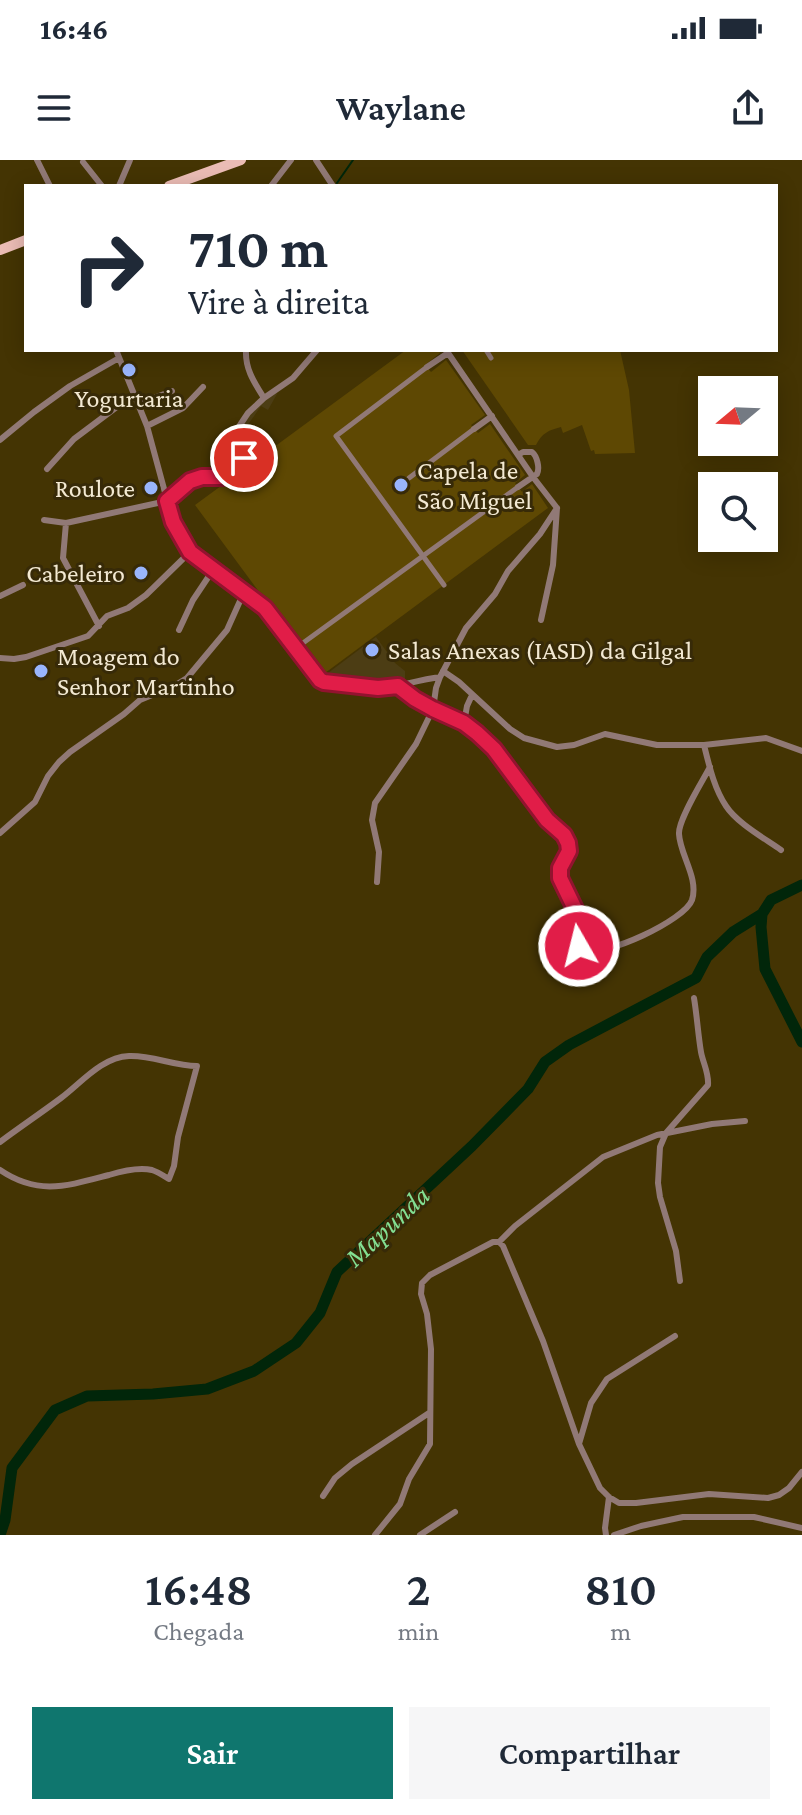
<!DOCTYPE html>
<html lang="pt">
<meta charset="utf-8">
<style>
body{margin:0;font-family:"Crimson Pro",serif;background:#f6f6f7;color:#1f2937;height:100vh;display:flex;flex-direction:column;font-size:30px;white-space:nowrap}
*{box-sizing:border-box;margin:0}
p{font-size:26px;color:#747a83}
.icon{flex:none;width:44px;height:44px;fill:none;stroke:currentColor;stroke-width:2;stroke-linecap:round;stroke-linejoin:round}
.map{position:relative;height:1375px;overflow:hidden}
.details{display:flex;flex-direction:column;background:#fff;flex:1}
.details>*{flex:none}
.hud{position:absolute;left:24px;top:24px;width:754px;height:168px;border-radius:0px;box-shadow:0 4px 20px #0003;background:#fff;color:#1f2937;overflow:hidden}
.needle{width:52px;rotate:251deg}
.buttons{position:absolute;left:698px;top:216px;display:grid;gap:16px}
.buttons a{display:grid;place-items:center;width:80px;height:80px;border-radius:0px;background:#fff;box-shadow:0 4px 20px #0003;font-size:40px}
.pin{position:absolute;display:grid;place-items:center;width:68px;height:68px;color:#fff;margin:-34px;border:4px solid #fff;border-radius:50%;box-shadow:0 2px 8px #0007}
.me{position:absolute;width:88px;margin:-44px;rotate:352deg;stroke-linejoin:round;filter:drop-shadow(0 0 6px #0008)}
.turn{display:flex;align-items:center;gap:28px;height:168px;padding:0 32px;font-size:36px}
.turn .icon{width:104px;height:104px;stroke-width:2.5}
.turn b{display:block;font-size:56px;line-height:68px}
.eta{display:flex;justify-content:space-evenly;align-items:center;height:136px;text-align:center}
.eta b{font-size:48px;font-weight:600;line-height:56px}
.cta{display:flex;gap:16px;margin-top:auto;padding:16px 32px}
.cta a{flex:1;height:92px;border-radius:0px;background:#0f766e;color:#fff;font-size:32px;font-weight:600;line-height:92px;text-align:center}
.cta a+a{background:#f6f6f7;color:#1f2937}
.status{display:flex;justify-content:space-between;align-items:center;height:56px;padding:0 40px;background:#fff;direction:ltr}
.status svg{height:22px;fill:currentColor}
header{display:flex;justify-content:space-between;align-items:center;height:104px;padding:0 32px;background:#fff;font-size:36px;font-weight:600}
.map>svg:first-child{display:block}
.built{fill:#4c3d14}
.green{fill:#5e4803}
.lines{fill:none;stroke-linecap:round;stroke-linejoin:round}
.stream{stroke:#01260a;stroke-width:2}
.river{stroke:#01260a;stroke-width:11}
.pedestrian{stroke:#917976;stroke-width:5}
.minor{stroke:#917976;stroke-width:6}
.primary{stroke:#ebbcb5;stroke-width:10}
.route-casing{stroke:#92132f;stroke-width:20}
.route{stroke:#e11d48;stroke-width:14}
.poi-dot{fill:#99b5fd;stroke:#372a08;stroke-width:3}
.labels{text-anchor:middle;dominant-baseline:central;stroke-width:6;stroke-linejoin:round;paint-order:stroke}
.poi-label{font-size:26px;fill:#f3e9d2;stroke:#372a08;text-anchor:start}
.water-label{font-size:28px;font-style:italic;fill:#83df92;stroke:#372a08}
</style>
<div class="status"><b>16:46</b><svg viewBox="0 0 49 12"><path d="M0 12V9h3v3zM5 12V6h3v6zM10 12V3h3v9zM15 12V0h3v12zM26 1h20v11H26zM47 4h2v5h-2z"/></svg></div>
<header><svg class="icon" aria-label="menu" viewBox="0 0 24 24"><path d="M4 6h16M4 12h16M4 18h16"/></svg>Waylane<svg class="icon" aria-label="share" viewBox="0 0 24 24"><path d="M12 15V3M7 8l5-5 5 5M5 13v7h14v-7"/></svg></header>
<div class="map">
<svg width="802" height="1375" viewBox="0 0 802 1375">
<rect width="100%" height="100%" fill="#443403"/>
<path class="built" d="M 276,231 L 277,234 L 268,250 L 261,246 L 247,266 L 257,274 L 252,283 L 243,281 L 241,274 L 242,265 L 249,254 Z
M 376,477 L 395,503 L 405,511 L 405,520 L 372,522 L 326,518 L 324,516 Z"/>
<path class="green" d="M 406,190 L 439,190 L 440,193 L 425,205 L 431,212 L 446,200 L 485,255 L 471,265 L 478,273 L 490,264 L 525,315 L 515,323 L 522,332 L 532,324 L 548,348 L 321,516 L 195,345 Z
M 462,190 L 620,190 L 629,230 L 635,293 L 595,294 L 594,290 L 591,291 L 582,265 L 563,273 L 561,267 C 549,270 542,273 536,285 L 528,285 Z"/>
<g class="lines">
<path class="stream" d="M 337,23 L 353,0"/>
<path class="river" d="M 762,754 L 761,767 L 765,809 L 802,882
M 0,1375 L 5,1360 L 12,1308 L 55,1250 L 87,1236 L 153,1234 L 207,1229 L 254,1211 L 296,1183 L 320,1153 L 337,1112 L 472,986 L 528,929 L 545,902 L 569,885 L 696,818 L 707,797 L 733,772 L 762,754 L 771,740 L 802,725"/>
<path class="pedestrian" d="M 486,190 L 491,198
M 427,207 L 336,276 L 444,425
M 409,318 L 474,269
M 303,483 L 518,327"/>
<path class="minor" d="M 37,0 L 50,26
M 316,0 L 333,26
M 83,2 L 102,26
M 119,26 L 130,0
M 271,26 L 291,0
M 116,190 L 147,266 L 173,362 L 190,392 L 265,448 L 320,520 C 338,527 376,530 396,526 C 410,523 425,519 440,517
M 246,190 C 245,209 254,222 264,238
M 446,190 L 533,317 L 557,348
M 427,207 L 448,193
M 138,244 L 172,231
M 147,266 L 183,248 L 203,227
M 474,269 L 492,256
M 0,280 L 34,252 L 70,226 L 119,198
M 47,309 L 74,279 L 134,234
M 518,327 L 537,314 C 540,308 537,296 532,292 L 523,292 L 518,295
M 44,360 L 66,363 L 167,341 L 190,321 L 197,317 L 222,317 L 229,314 L 239,306 L 244,298 L 239,274 L 240,265 L 248,253 L 264,238 L 293,218 L 317,190
M 66,363 L 63,398 L 99,466
M 0,436 L 23,425
M 541,460 L 553,405 L 557,348
M 179,470 L 193,440 L 213,410
M 0,498 L 14,499 L 26,497 L 88,476 L 107,456 L 128,448 L 146,435 L 190,392
M 443,511 L 459,522 L 510,569 L 524,578 L 557,587 L 574,585 L 605,574 L 657,585 L 704,585 L 766,578 L 802,591
M 398,526 C 409,535 421,544 434,549 C 445,554 458,558 467,565 C 497,587 516,621 539,649 C 547,660 563,669 567,681 C 572,693 562,699 560,710 C 557,724 571,737 575,750 C 579,761 577,774 579,786 C 581,787 582,789 584,790 C 604,798 685,760 692,740 C 699,718 680,695 679,674 C 678,660 702,622 710,607
M 464,563 L 467,546 L 472,535
M 704,585 C 709,605 714,628 726,646 C 737,663 764,678 781,690
M 0,673 L 35,642 L 48,616 L 59,602 L 70,592 L 124,554 L 140,540 L 174,526 L 187,518 L 227,470 L 244,432
M 377,722 L 379,692 L 372,660 L 375,643 L 416,584 L 433,549 L 436,528 L 440,517 L 466,468 L 495,434 L 508,411 L 540,374 L 557,348
M 0,982 C 20,967 41,953 61,938 C 81,923 102,897 129,896 C 152,895 174,906 197,906 L 178,977 L 174,1006 L 169,1019 C 164,1016 158,1012 152,1010 C 138,1007 122,1011 109,1015 C 67,1026 38,1036 0,1010
M 499,1082 L 515,1066 L 603,997 L 657,975 L 712,964 L 745,961
M 680,1121 L 676,1091 L 660,1037 L 658,1023 L 660,987 L 666,973 L 708,925 C 709,913 703,903 701,892 C 698,874 697,856 694,838
M 579,1284 L 591,1243 L 607,1219 L 675,1176
M 323,1336 L 335,1318 L 352,1304 L 429,1253
M 375,1375 L 400,1344 L 409,1319 L 430,1284 L 431,1189 L 427,1154 L 421,1134 L 422,1123 L 430,1115 L 493,1082 L 499,1082 L 503,1086 L 543,1181 L 579,1284 L 600,1328 L 609,1337 L 619,1343 L 636,1343 L 709,1334 L 768,1338 L 779,1335 L 789,1328 L 802,1312
M 420,1375 L 455,1352
M 606,1375 L 605,1368 L 609,1337
M 614,1375 L 641,1366 L 683,1357 L 754,1357 L 802,1368"/>
<path class="primary" d="M 169,26 L 241,0
M 0,90 L 26,80"/>
</g>
<g class="lines">
<g class="route-casing">
<path id="route" d="M 244,298 L 239,306 L 222,317 L 202,317 L 190,321 L 167,341 L 173,362 L 190,392 L 265,448 L 320,520 L 324,522 L 378,528 L 398,526 L 415,539 L 433,549 L 464,563 L 477,573 L 494,589 L 547,660 L 564,675 L 568,683 L 569,691 L 560,708 L 560,718 L 576,751 L 576,770 L 579,786"/>
</g>
<use href="#route" class="route"/>
</g>
<g class="poi-dot">
<circle cx="129" cy="210" r="8"/>
<circle cx="401" cy="325" r="8"/>
<circle cx="151" cy="328" r="8"/>
<circle cx="141" cy="413" r="8"/>
<circle cx="372" cy="490" r="8"/>
<circle cx="41" cy="511" r="8"/>
</g>
<g class="labels">
<g class="poi-label">
<text x="129" y="238" text-anchor="middle">Yogurtaria</text>
<text x="417" y="310">Capela de<tspan x="417" dy="30">São Miguel</tspan></text>
<text x="135" y="328" text-anchor="end">Roulote</text>
<text x="125" y="413" text-anchor="end">Cabeleiro</text>
<text x="388" y="490">Salas Anexas (IASD) da Gilgal</text>
<text x="57" y="496">Moagem do<tspan x="57" dy="30">Senhor Martinho</tspan></text>
</g>
<g class="water-label">
<text transform="translate(387 1066) rotate(-43)">Mapunda</text>
</g>
</g>
</svg>
<div class="buttons">
<a><svg class="needle" viewBox="-14 -14 28 28"><path d="M0-13l5 13h-10z" fill="#e53935"/><path d="M0 13l5-13h-10z" fill="#747a83"/></svg></a>
<a><svg class="icon" aria-label="search" viewBox="0 0 24 24"><circle cx="10" cy="10" r="6"/><path d="M15 15l6 6"/></svg></a>
</div>
<div class="pin" style="left:244px;top:298px;background:#d93025"><svg class="icon" aria-label="arrive" viewBox="0 0 24 24"><path d="M6 21V4h12l-3 4 3 4H6"/></svg></div>
<svg class="me" style="left:579px;top:786px" viewBox="-20 -20 40 40"><circle r="17" fill="#e11d48" stroke="#fff" stroke-width="3"/><path d="M0-11L8 9 0 5-8 9z" fill="#fff"/></svg>
<div class="hud">
<div class="turn"><svg class="icon" aria-label="right" viewBox="0 0 24 24"><path d="M7 20v-9h11M14 6l5 5-5 5"/></svg><div><b>710 m</b>Vire à direita</div></div>
</div>
</div>
<section class="details">
<div class="eta">
<div><b>16:48</b><p>Chegada</p></div>
<div><b>2</b><p>min</p></div>
<div><b>810</b><p>m</p></div>
</div>
<div class="cta"><a>Sair</a><a>Compartilhar</a></div>
</section>
